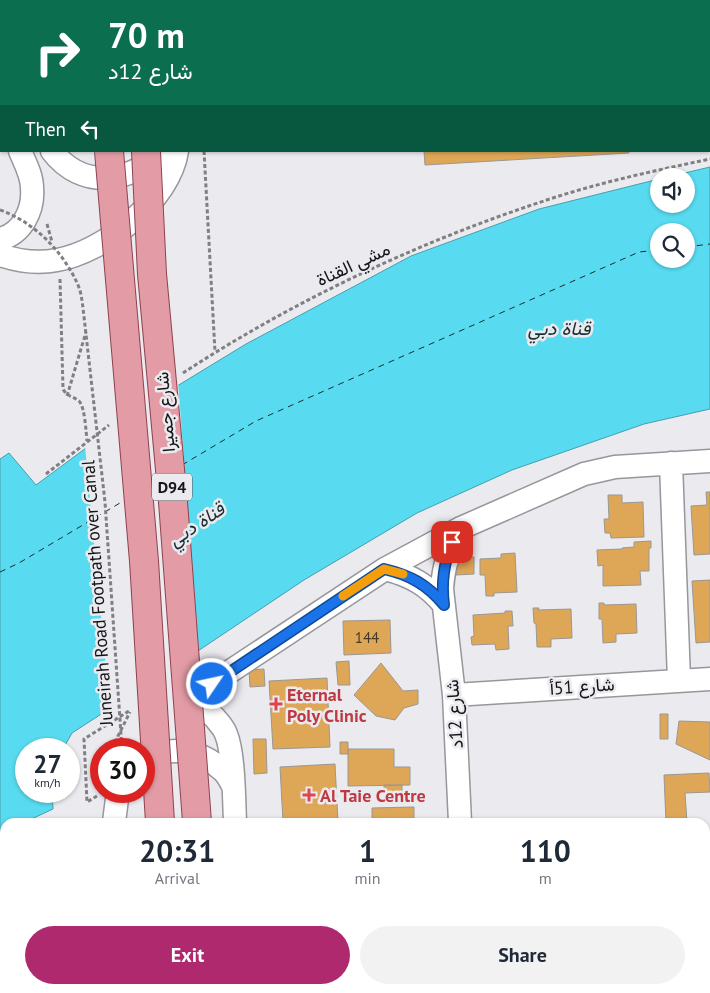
<!DOCTYPE html>
<meta charset="utf-8">
<style>
body{margin:0;font-family:"PT Sans",Vazirmatn,sans-serif;background:#f2f2f3;color:#1f2937;height:100vh;display:flex;flex-direction:column;font-size:19px;white-space:nowrap}
*{box-sizing:border-box;margin:0}
p{font-size:16px;color:#747a83}
.icon{flex:none;width:28px;height:28px;fill:none;stroke:currentColor;stroke-width:2;stroke-linecap:round;stroke-linejoin:round}
.map{position:relative;flex:1;overflow:hidden}
.details{position:absolute;left:0px;top:818px;width:710px;height:176px;display:flex;flex-direction:column;background:#fff;border-radius:15px 15px 0 0;box-shadow:0 1px 4px #0004}
.details>*{flex:none}
.top-card{position:absolute;left:0px;top:0px;width:710px;height:152px;box-shadow:0 1px 4px #0004;background:#0b6e4f;color:#fff;overflow:hidden}
.tools{position:absolute;left:650px;top:168px;display:grid;gap:10px}
.tools a{display:grid;place-items:center;width:45px;height:45px;border-radius:50%;background:#fff;box-shadow:0 1px 4px #0004;font-size:25px}
.speed{position:absolute;left:15px;top:738px;display:flex;gap:10px;font-size:25px;font-weight:700;text-align:center}
.speed>*{display:grid;place-content:center;width:65px;height:65px;border-radius:50%;background:#fff;box-shadow:0 1px 4px #0004;line-height:1}
.speed small{font-size:12px;font-weight:400}
.speed .limit{border:8px solid #d22;background:#fff;color:#111}
.pin{position:absolute;display:grid;place-items:center;width:42px;height:42px;color:#fff;margin:-21px;border-radius:10px;box-shadow:0 2px 8px #0006}
.me{position:absolute;width:55px;margin:-28px;rotate:56deg;stroke-linejoin:round;filter:drop-shadow(0 0 4px #0008)}
.turn{display:flex;align-items:center;gap:18px;height:105px;padding:0 25px;font-size:22px}
.turn .icon{width:65px;height:65px;stroke-width:2.5}
.turn b{display:block;font-size:35px;line-height:42px}
.then{display:flex;align-items:center;height:48px;padding:0 25px;background:#0003;gap:10px;font-size:19px}
.eta{display:flex;justify-content:space-evenly;align-items:center;height:85px;text-align:center}
.eta b{font-size:30px;font-weight:700;line-height:35px}
.button{display:flex;gap:10px;margin-top:auto;padding:10px 25px}
.button a{flex:1;height:58px;border-radius:30px;background:#af296f;color:#fff;font-size:20px;font-weight:700;line-height:58px;text-align:center}
.button a+a{background:#f2f2f3;color:#1f2937}
.map>svg:first-child{display:block}
.water{fill:#58dbf0;stroke:#449faf;fill-rule:evenodd}
.pier{fill:#eaeaef}
.lines{fill:none;stroke-linecap:round;stroke-linejoin:round}
.ferry{stroke:#182e32;stroke-width:1;stroke-dasharray:6 5;stroke-linecap:butt}
.building{fill:#dea757;stroke:#9a9793}
.minor-casing{stroke:#96969b;stroke-width:25}
.major-casing{stroke:#8f424d;stroke-width:30}
.path{stroke:#808083;stroke-width:3;stroke-dasharray:4 2.5;stroke-linecap:butt}
.minor{stroke:#fff;stroke-width:22}
.major{stroke:#e39ca6;stroke-width:28}
.major-bridge-casing{stroke:#8f424d;stroke-width:30;stroke-linecap:butt}
.path-bridge{stroke:#808083;stroke-width:3;stroke-dasharray:4 2.5;stroke-linecap:butt}
.major-bridge{stroke:#e39ca6;stroke-width:28}
.route-casing{stroke:#114b97;stroke-width:12}
.route{stroke:#1a73e8;stroke-width:9}
.slow{stroke:#f59e0b;stroke-width:9}
.health-dot{fill:#e0444e;stroke:#eaeaef;stroke-width:2}
.labels{text-anchor:middle;dominant-baseline:central;stroke-width:5;stroke-linejoin:round;paint-order:stroke}
.number-label{font-size:15px;fill:#463926}
.shield{fill:#eaeaef;stroke:#545457;stroke-width:1}
.shield-label{font-size:16px;font-weight:bold;fill:#141416}
.street-label{font-size:18px;fill:#141416;stroke:#eaeaef}
.health-label{font-size:18px;font-weight:bold;fill:#be3a42;stroke:#eaeaef;text-anchor:start}
.water-label{font-size:19px;font-style:italic;fill:#182e32;stroke:#eaeaef}
</style>
<div class="map">
<svg width="710" height="993" viewBox="0 0 710 993">
<rect width="100%" height="100%" fill="#eaeaef"/>
<path class="water" d="M 710,167 L 710,409 L 644,424 L 512,470 L 417,513 L 304,580 L 174,667 L 72,733 L 63,749 L 26,749 L 26,791 L 52,791 L 53,809 L 25,822 L 5,822 L 5,833 L 0,836 L 0,459 L 9,453 L 36,485 L 136,411 L 246,344 L 411,256 L 539,209 L 659,179 L 659,204 L 686,204 L 686,176 L 672,176 ZM 659,231 L 686,231 L 686,259 L 659,259 Z"/>
<path class="pier" d="M 178,382 L 199,653 L 110,711 L 85,446 L 135,409 Z"/>
<g class="lines">
<path class="ferry" d="M 686,247 L 710,244
M 182,465 L 256,421 L 639,252 L 659,250
M 150,485 L 158,480
M 0,572 L 19,563 L 125,500"/>
</g>
<path class="building" d="M 210,0 L 386,0 L 386,1 L 210,1 Z
M 709,52 L 710,52 L 709,138 Z
M 424,151 L 629,151 L 629,153 L 425,165 Z
M 706,492 L 710,492 L 710,554 L 694,555 L 691,506 L 707,505 Z
M 608,495 L 622,495 L 622,503 L 643,502 L 644,537 L 611,538 L 610,533 L 605,533 L 604,519 L 609,519 Z
M 651,541 L 651,548 L 649,548 L 649,571 L 640,571 L 641,585 L 603,586 L 603,565 L 598,566 L 597,550 L 622,549 L 622,548 L 634,547 L 634,542 Z
M 515,553 L 517,592 L 494,593 L 494,596 L 486,596 L 485,575 L 480,575 L 480,559 L 501,558 L 501,554 Z
M 474,557 L 474,574 L 456,575 L 456,558 Z
M 710,580 L 710,642 L 696,643 L 692,581 Z
M 599,603 L 604,603 L 604,605 L 636,604 L 637,633 L 616,634 L 616,642 L 603,643 L 602,619 L 599,619 Z
M 533,608 L 539,608 L 538,610 L 571,609 L 572,638 L 551,639 L 551,647 L 537,647 L 536,624 L 534,623 Z
M 505,611 L 512,611 L 513,626 L 508,626 L 509,649 L 496,650 L 495,644 L 472,645 L 471,637 L 474,636 L 473,615 L 505,613 Z
M 390,620 L 391,653 L 344,655 L 343,621 Z
M 349,661 L 350,685 L 338,685 L 336,662 Z
M 381,663 L 403,691 L 418,690 L 418,704 L 404,708 L 395,720 L 376,716 L 354,695 Z
M 264,669 L 265,686 L 250,687 L 249,670 Z
M 327,678 L 330,747 L 273,749 L 269,681 Z
M 660,714 L 668,714 L 668,739 L 660,739 Z
M 679,721 L 710,722 L 710,760 L 676,744 Z
M 253,739 L 266,739 L 267,773 L 254,774 Z
M 340,742 L 348,742 L 348,754 L 340,754 Z
M 348,749 L 394,749 L 394,767 L 410,767 L 410,785 L 348,786 Z
M 335,764 L 338,822 L 283,822 L 280,767 Z
M 709,773 L 710,792 L 685,793 L 687,822 L 666,822 L 664,775 Z
M 384,785 L 402,785 L 402,794 L 384,794 Z
M 414,807 L 414,822 L 372,822 L 372,808 Z
M 263,989 L 336,989 L 336,993 L 263,993 Z
M 374,989 L 421,989 L 421,993 L 374,993 Z
M 501,989 L 538,989 L 538,993 L 501,993 Z
M 557,989 L 589,989 L 589,993 L 557,993 Z
M 643,989 L 699,989 L 699,993 L 643,993 Z"/>
<g class="lines">
<g class="minor-casing">
<path id="minor" d="M 170,0 L 170,1
M 412,0 L 412,1
M 637,0 L 637,1
M 40,1 L 40,0
M 65,1 L 65,0
M 52,151 C 82,190 130,184 161,151
M 0,239 C 22,234 34,210 32,188 C 32,175 25,163 20,151
M 0,255 C 18,261 38,264 57,260 C 104,252 170,200 177,151
M 671,463 L 679,680
M 385,569 C 410,575 428,585 444,605
M 454,695 L 710,679
M 144,761 C 168,744 201,750 222,770 C 227,774 230,780 233,786
M 114,822 L 118,791
M 235,822 C 234,800 234,753 226,734 C 224,728 219,723 215,718 C 206,709 190,703 205,688 L 385,569 L 461,528 L 584,474 L 615,467 L 710,461
M 460,822 L 454,695 L 442,589 C 443,566 449,548 461,528
M 0,912 L 5,909
M 705,913 L 710,913
M 0,935 L 5,936
M 124,989 L 127,992
M 242,989 L 242,993
M 466,989 L 466,993"/>
</g>
<g class="major-casing">
<path id="major" d="M 101,0 L 101,1
M 137,0 L 137,1
M 169,989 L 169,993
M 207,989 L 207,993"/>
</g>
<path class="path" d="M 196,0 L 196,1
M 0,40 L 1,39
M 204,151 L 215,352
M 47,224 L 52,242
M 60,279 L 63,389 C 67,397 73,396 79,401 C 85,407 86,432 87,441
M 183,373 C 298,298 425,239 556,197 C 606,181 658,170 710,159
M 67,396 L 86,332
M 46,474 L 109,425
M 108,749 L 115,744
M 114,749 L 118,736 L 130,712
M 97,796 L 87,802 L 84,739 L 129,711"/>
<use href="#minor" class="minor"/>
<use href="#major" class="major"/>
<g class="major-bridge-casing">
<path id="major-bridge" d="M 109,151 L 144,561 L 160,822
M 146,151 L 152,274 L 173,502 L 197,822"/>
</g>
<path class="path-bridge" d="M 0,210 C 34,222 63,251 78,285 C 81,292 82,300 83,308 L 105,502 L 122,749"/>
<use href="#major-bridge" class="major-bridge"/>
</g>
<g class="lines">
<g class="route-casing">
<path id="route" d="M 212,684 L 384,569 C 410,575 428,585 444,605 C 441,582 444,564 452,542"/>
</g>
<use href="#route" class="route"/>
<path class="slow" d="M 343,596 L 384,569 L 403,574"/>
</g>
<g class="health-dot">
<path d="M273.5 696.5h5v5h5v5h-5v5h-5v-5h-5v-5h5z"/>
<path d="M306.5 787.5h5v5h5v5h-5v5h-5v-5h-5v-5h5z"/>
</g>
<g class="labels">
<g class="number-label">
<text x="367" y="637">144</text>
</g>
<rect class="shield" x="152" y="473.5" width="40" height="27" rx="4"/>
<g class="shield-label">
<text x="172" y="487">D94</text>
</g>
<g class="street-label">
<text transform="translate(353 264) rotate(-25)">مشي القناة</text>
<text transform="translate(165 412) rotate(-95)">شارع جميرا</text>
<text transform="translate(97 593) rotate(-94)">Juneirah Road Footpath over Canal</text>
<text transform="translate(582 686) rotate(-4)">شارع 51أ</text>
<text transform="translate(454 714) rotate(-94)">شارع 12د</text>
</g>
<g class="health-label">
<text x="287" y="694">Eternal<tspan x="287" dy="21">Poly Clinic</tspan></text>
<text x="320" y="795">Al Taie Centre</text>
</g>
<g class="water-label">
<text x="559" y="328">قناة دبي</text>
<text transform="translate(196 524) rotate(-34)">قناة دبي</text>
</g>
</g>
</svg>
<div class="tools">
<a><svg class="icon" aria-label="sound" viewBox="0 0 24 24"><path d="M4 9h4l5-4v14l-5-4H4zM17 9q2 3 0 6"/></svg></a>
<a><svg class="icon" aria-label="search" viewBox="0 0 24 24"><circle cx="10" cy="10" r="6"/><path d="M15 15l6 6"/></svg></a>
</div>
<div class="speed"><div>27<small>km/h</small></div><div class="limit">30</div></div>
<div class="pin" style="left:452px;top:542px;background:#d93025"><svg class="icon" aria-label="arrive" viewBox="0 0 24 24"><path d="M6 21V4h12l-3 4 3 4H6"/></svg></div>
<svg class="me" style="left:212px;top:684px" viewBox="-20 -20 40 40"><circle r="17" fill="#1a73e8" stroke="#fff" stroke-width="3"/><path d="M0-11L8 9 0 5-8 9z" fill="#fff"/></svg>
<div class="top-card">
<div class="turn"><svg class="icon" aria-label="right" viewBox="0 0 24 24"><path d="M7 20v-9h11M14 6l5 5-5 5"/></svg><div><b>70 m</b>شارع 12د</div></div>
<div class="then">Then<svg class="icon" aria-label="left" viewBox="0 0 24 24"><path d="M17 20v-9H6M10 6l-5 5 5 5"/></svg></div>
</div>
<section class="details">
<div class="eta">
<div><b>20:31</b><p>Arrival</p></div>
<div><b>1</b><p>min</p></div>
<div><b>110</b><p>m</p></div>
</div>
<div class="button"><a>Exit</a><a>Share</a></div>
</section>
</div>
